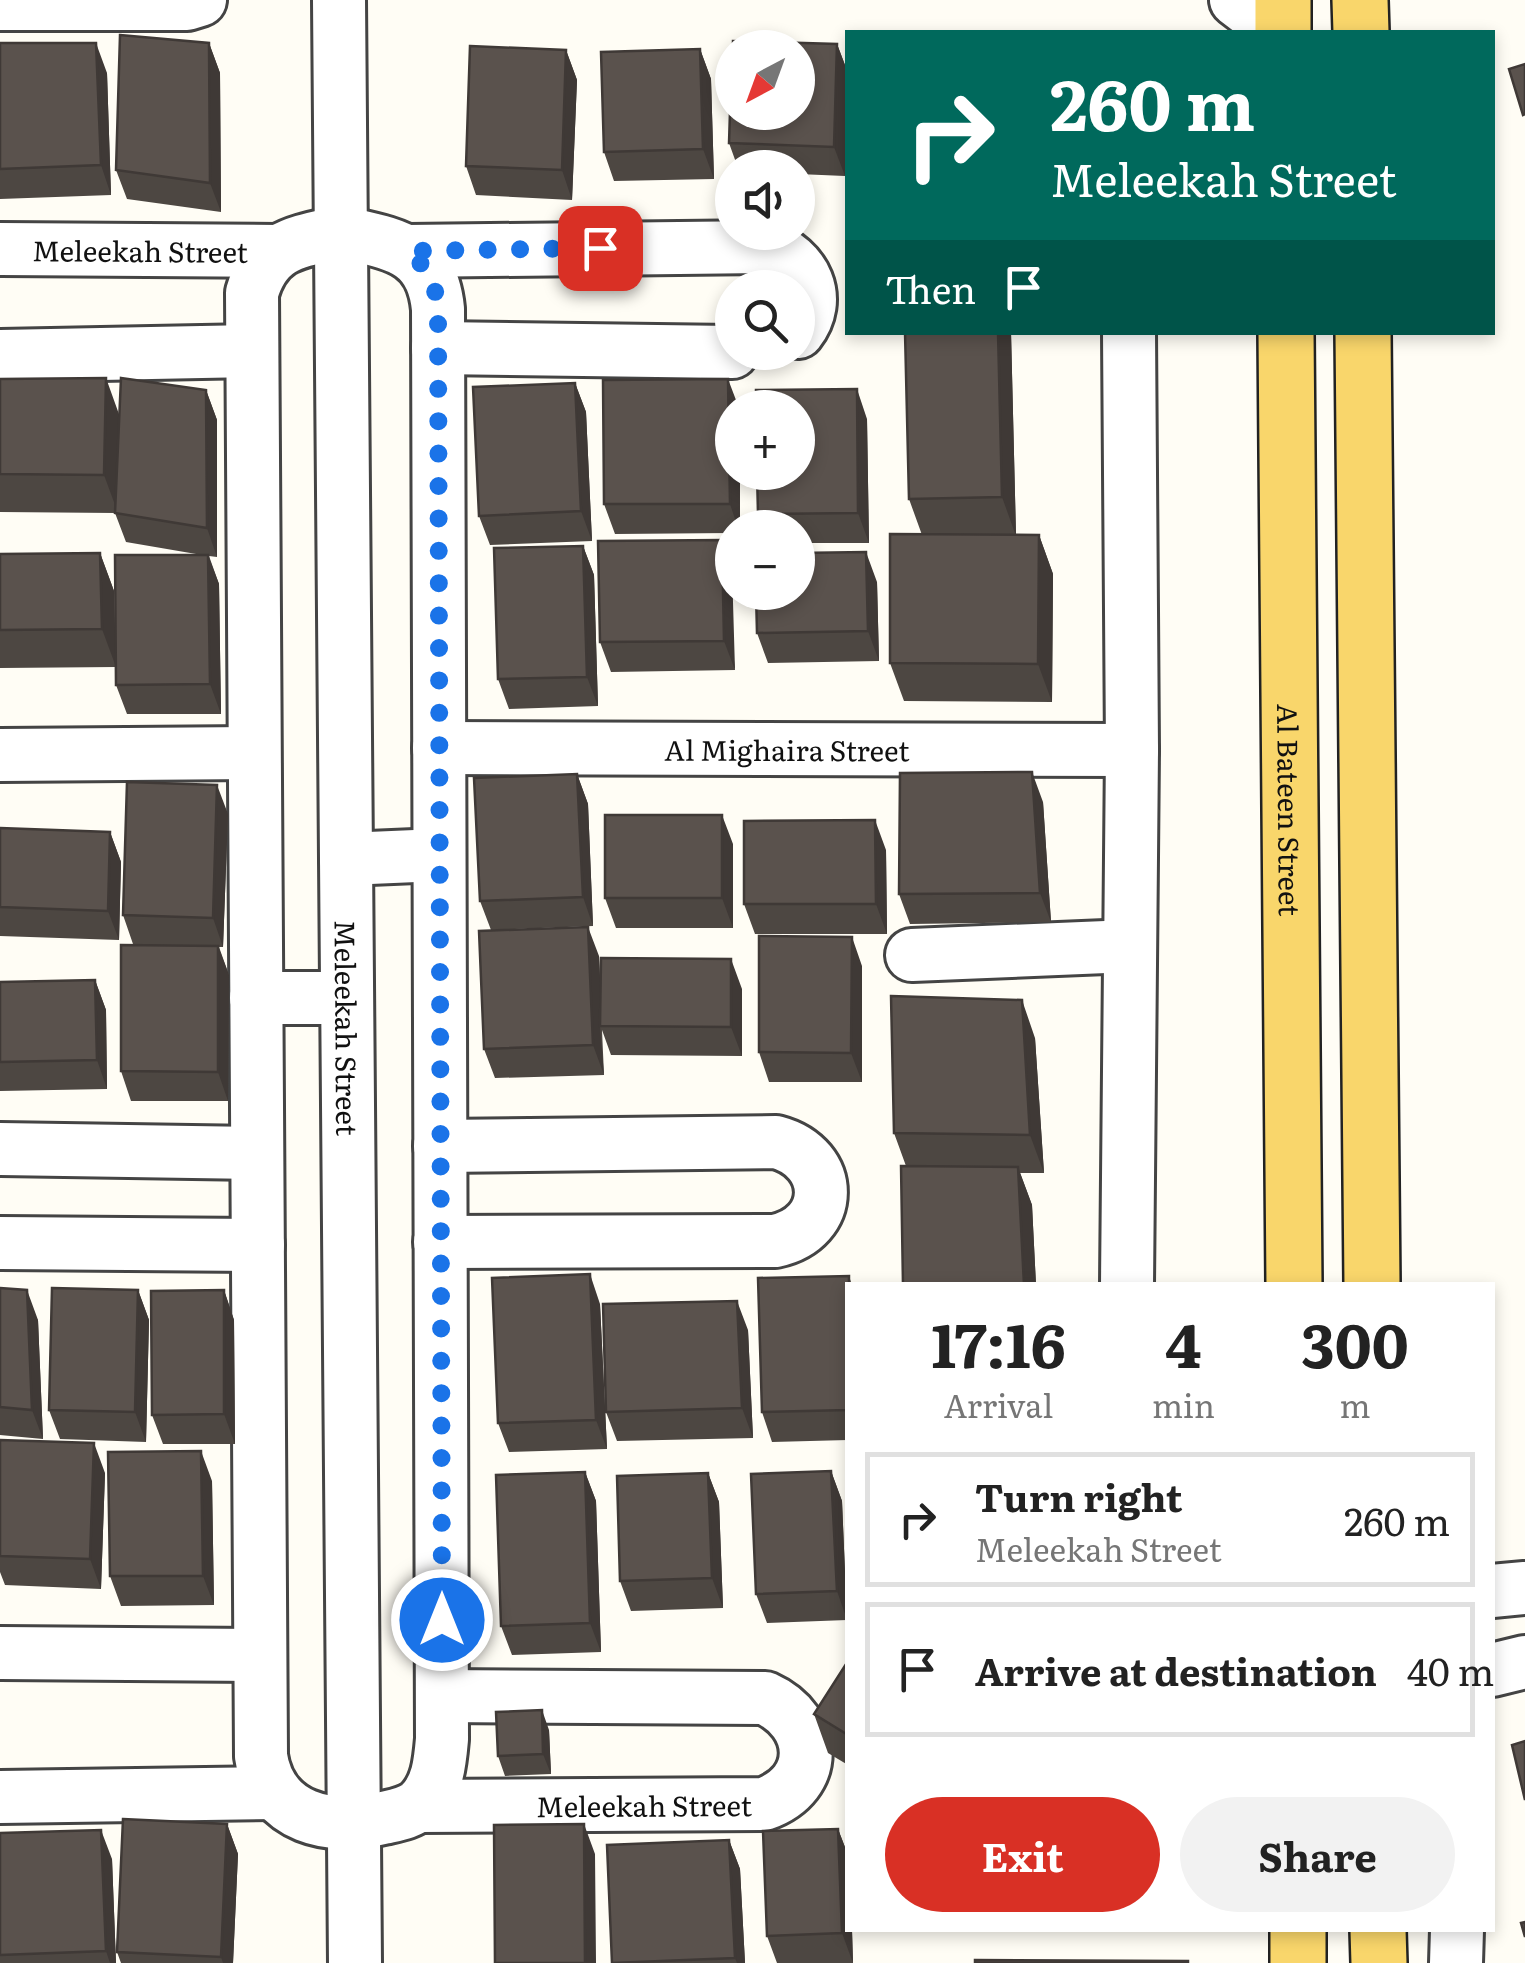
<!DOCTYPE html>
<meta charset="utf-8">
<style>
body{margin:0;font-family:Literata,serif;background:#f2f2f2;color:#222;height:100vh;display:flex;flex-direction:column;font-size:38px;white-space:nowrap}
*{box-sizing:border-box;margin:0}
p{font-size:32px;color:#767676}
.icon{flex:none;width:55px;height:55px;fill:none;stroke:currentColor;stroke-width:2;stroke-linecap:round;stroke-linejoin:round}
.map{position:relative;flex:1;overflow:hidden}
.panel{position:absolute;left:845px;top:1282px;width:650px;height:650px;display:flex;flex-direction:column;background:#fff;border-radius:0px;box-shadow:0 5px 15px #0003}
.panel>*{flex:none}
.top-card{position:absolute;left:845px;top:30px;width:650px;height:305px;border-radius:0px;box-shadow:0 5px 15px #0003;background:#00695c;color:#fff;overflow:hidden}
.needle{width:65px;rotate:221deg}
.buttons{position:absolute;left:715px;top:30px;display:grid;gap:20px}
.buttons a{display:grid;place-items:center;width:100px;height:100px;border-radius:50%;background:#fff;box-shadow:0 5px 15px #0003;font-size:50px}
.pin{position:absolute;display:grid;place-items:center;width:85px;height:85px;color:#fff;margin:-42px;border-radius:20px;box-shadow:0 5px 15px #0006}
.me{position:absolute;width:110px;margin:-55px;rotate:0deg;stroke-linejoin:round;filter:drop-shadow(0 0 8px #0008)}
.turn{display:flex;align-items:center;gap:35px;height:210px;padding:0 40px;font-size:45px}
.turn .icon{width:130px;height:130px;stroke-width:2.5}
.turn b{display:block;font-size:70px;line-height:85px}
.then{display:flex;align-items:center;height:95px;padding:0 40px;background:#0003;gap:20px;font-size:38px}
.eta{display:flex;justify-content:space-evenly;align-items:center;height:170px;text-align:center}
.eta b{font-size:60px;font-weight:700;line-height:70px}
.cta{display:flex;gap:20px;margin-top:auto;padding:20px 40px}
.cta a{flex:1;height:115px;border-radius:60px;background:#d93025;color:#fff;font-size:40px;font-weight:700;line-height:115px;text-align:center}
.cta a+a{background:#f2f2f2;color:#222}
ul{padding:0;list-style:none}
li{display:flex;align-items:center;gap:30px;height:135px;margin:0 20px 15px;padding:0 20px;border:5px solid #e0e0e0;border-radius:0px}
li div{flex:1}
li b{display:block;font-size:38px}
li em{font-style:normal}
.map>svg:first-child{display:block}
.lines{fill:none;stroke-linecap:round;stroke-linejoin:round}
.minor-casing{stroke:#444;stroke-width:58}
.major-casing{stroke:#222;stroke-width:60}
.minor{stroke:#fff;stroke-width:52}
.major{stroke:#f9d66b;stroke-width:55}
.wall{fill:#4d4742}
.shaded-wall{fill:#3f3936}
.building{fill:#5a524d;stroke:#3f3936;stroke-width:2.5}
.route{stroke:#1a73e8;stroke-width:18;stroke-dasharray:0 32.4}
.labels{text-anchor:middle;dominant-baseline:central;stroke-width:10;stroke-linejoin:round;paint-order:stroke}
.street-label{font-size:28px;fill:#111;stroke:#fff}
</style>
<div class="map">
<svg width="1525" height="1963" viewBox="0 0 1525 1963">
<rect width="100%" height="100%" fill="#fffdf5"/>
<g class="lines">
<g class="minor-casing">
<g id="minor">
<path id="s1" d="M 339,0 L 355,1963"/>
<path d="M 1236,0 L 1278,32"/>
<path d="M 0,4 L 187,4 L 200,0"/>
<path d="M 341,232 C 392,244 432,247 438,309 L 442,1739 C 440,1762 438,1787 420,1804 C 410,1813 396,1815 383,1818 C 331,1831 270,1819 261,1756 L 252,293 C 266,244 297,242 341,232 Z"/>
<path id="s2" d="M 0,249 L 278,251"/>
<path d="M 408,251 L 767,247 C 805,259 824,299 798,332"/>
<path d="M 438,348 L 732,352"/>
<path d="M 0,356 L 252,351"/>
<path id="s3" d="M 439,748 L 1132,750"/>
<path d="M 0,755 L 253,753"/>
<path d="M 346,859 L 439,855"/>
<path d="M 912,955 L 1130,946"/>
<path d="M 256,998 L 347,998"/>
<path d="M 440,1146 L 776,1142 C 836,1158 836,1228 775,1241 L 440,1242"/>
<path d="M 0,1149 L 257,1153"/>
<path d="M 0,1243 L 258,1245"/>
<path d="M 1127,1285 L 1132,750 L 1129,332"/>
<path d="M 1492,1591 L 1525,1588"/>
<path d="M 0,1653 L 260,1655"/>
<path d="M 1492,1670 L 1525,1662"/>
<path d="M 0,1797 L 274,1793"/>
<path id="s4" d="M 419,1806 L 764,1804 C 821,1784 818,1722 765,1698 L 442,1696"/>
<path d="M 1456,1963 L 1457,1930"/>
</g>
</g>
<g class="major-casing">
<g id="major">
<path d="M 1283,0 L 1283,32"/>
<path d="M 1360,0 L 1361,32"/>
<path id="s5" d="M 1286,332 L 1294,1285"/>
<path d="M 1363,332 L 1372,1285"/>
<path d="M 1378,1930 L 1379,1963"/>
<path d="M 1298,1963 L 1298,1930"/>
</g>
</g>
<use href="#minor" class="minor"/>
<use href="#major" class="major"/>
</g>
<path class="wall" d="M 0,43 L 107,73 L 111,195 L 0,199 Z
M 209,43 L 220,73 L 221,212 L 127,199 L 116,170 Z
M 837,44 L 848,73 L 845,176 L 798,174 L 798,168 L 738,168 L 729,143 Z
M 700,49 L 711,79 L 714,179 L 614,181 L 604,152 Z
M 566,50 L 577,80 L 572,200 L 476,195 L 466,166 Z
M 905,332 L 1011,332 L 1016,535 L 1039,535 L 1053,574 L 1052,702 L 904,701 L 890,663 L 922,535 L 909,499 Z
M 0,379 L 120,415 L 206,390 L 217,420 L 217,557 L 209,556 L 219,584 L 221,714 L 127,714 L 116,685 L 202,555 L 126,542 L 115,513 L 0,512 Z
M 575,383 L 586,412 L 592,541 L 490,545 L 479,516 Z
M 739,408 L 740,528 L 732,528 L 732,533 L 615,534 L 604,504 Z
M 867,419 L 869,543 L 798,543 L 798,528 L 763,528 L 758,514 Z
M 722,540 L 735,670 L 611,672 L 600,642 Z
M 583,546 L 594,575 L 598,706 L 509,709 L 498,679 Z
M 100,553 L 114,591 L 116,667 L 0,668 L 0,554 Z
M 877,582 L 879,661 L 768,663 L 757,633 Z
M 577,774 L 588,804 L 593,926 L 491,930 L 480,901 Z
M 1043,802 L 1051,922 L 910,924 L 899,894 Z
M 228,814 L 223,947 L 219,947 L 229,975 L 228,1101 L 131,1101 L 121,1071 L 133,944 L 123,915 Z
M 0,828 L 110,832 L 121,862 L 119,940 L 0,936 Z
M 733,844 L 733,928 L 616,928 L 605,898 Z
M 886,850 L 887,934 L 755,934 L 744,904 Z
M 599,956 L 601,996 L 742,989 L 742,1056 L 611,1055 L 602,1030 L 604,1075 L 495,1078 L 484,1049 Z
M 862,966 L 862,1082 L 769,1082 L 759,1052 Z
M 95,980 L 106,1010 L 107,1089 L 0,1091 L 0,982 Z
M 1035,1038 L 1044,1173 L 1020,1173 L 1032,1205 L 1036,1285 L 903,1285 L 906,1166 L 894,1133 Z
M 849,1276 L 852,1285 L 848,1285 L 848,1440 L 772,1442 L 762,1412 Z
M 0,1288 L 38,1320 L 43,1439 L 0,1435 Z
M 138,1290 L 149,1320 L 146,1442 L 60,1439 L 49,1410 Z
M 224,1290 L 234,1320 L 235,1444 L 163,1444 L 152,1415 Z
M 600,1304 L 607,1449 L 509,1452 L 498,1423 Z
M 748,1330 L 753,1438 L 617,1441 L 606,1412 Z
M 0,1440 L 105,1473 L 101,1589 L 5,1585 L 0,1572 Z
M 831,1471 L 842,1501 L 847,1620 L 767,1623 L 756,1594 Z
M 585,1472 L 596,1501 L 601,1652 L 512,1655 L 501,1626 Z
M 708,1473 L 719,1502 L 723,1608 L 631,1611 L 620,1581 Z
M 212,1481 L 214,1605 L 121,1606 L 110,1576 Z
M 848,1661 L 848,1765 L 828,1753 L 814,1714 Z
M 549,1730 L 551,1774 L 505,1776 L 498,1756 Z
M 227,1824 L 238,1854 L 233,1963 L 121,1963 L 117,1952 Z
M 838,1829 L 848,1855 L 848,1930 L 852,1930 L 853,1963 L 777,1963 L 767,1936 Z
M 0,1833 L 112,1859 L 116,1963 L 0,1963 Z
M 729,1840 L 740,1869 L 745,1963 L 612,1963 Z"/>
<path class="shaded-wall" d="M 96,43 L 107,73 L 111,195 L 101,165 Z
M 209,43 L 220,73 L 221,212 L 210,183 Z
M 837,44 L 848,73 L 845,176 L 834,147 Z
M 700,49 L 711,79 L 714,179 L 703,149 Z
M 566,50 L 577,80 L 572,200 L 562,170 Z
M 998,332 L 1011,332 L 1016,536 L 1002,497 Z
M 106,378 L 120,417 L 118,513 L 104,475 Z
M 728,379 L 739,408 L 732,408 L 732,472 L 740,472 L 740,528 L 738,528 L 730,504 Z
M 575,383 L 586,412 L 592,541 L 581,511 Z
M 857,389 L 867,419 L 869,543 L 858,513 Z
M 206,390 L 217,420 L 217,557 L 207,528 Z
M 1039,535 L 1053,574 L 1052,702 L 1038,664 Z
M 722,540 L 732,568 L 735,670 L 724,641 Z
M 583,546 L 594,575 L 598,706 L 587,677 Z
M 866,552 L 877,582 L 879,661 L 868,631 Z
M 100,553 L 114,591 L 116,667 L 102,629 Z
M 208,555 L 219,584 L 221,714 L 210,684 Z
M 1032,772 L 1043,802 L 1051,922 L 1040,893 Z
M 577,774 L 588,804 L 593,926 L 583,897 Z
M 217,785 L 228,814 L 223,947 L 213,918 Z
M 722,815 L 733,844 L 733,928 L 722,898 Z
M 875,820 L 886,850 L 887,934 L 876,904 Z
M 110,832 L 121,862 L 119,940 L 108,911 Z
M 588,927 L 599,956 L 602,1026 L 600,1026 L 604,1075 L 593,1045 Z
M 852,937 L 862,966 L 862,1082 L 851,1053 Z
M 218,946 L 229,975 L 228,1101 L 218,1072 Z
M 731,959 L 742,989 L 742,1056 L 731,1027 Z
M 95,980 L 106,1010 L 107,1089 L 97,1060 Z
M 1022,1000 L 1035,1038 L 1044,1173 L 1030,1135 Z
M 1018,1167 L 1032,1205 L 1036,1285 L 1024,1285 Z
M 590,1274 L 600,1304 L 607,1449 L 596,1420 Z
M 27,1290 L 38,1320 L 43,1439 L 32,1410 Z
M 138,1290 L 149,1320 L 146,1442 L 135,1412 Z
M 224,1290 L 234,1320 L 235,1444 L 224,1414 Z
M 737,1301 L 748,1330 L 753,1438 L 742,1408 Z
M 94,1443 L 105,1473 L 101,1589 L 90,1559 Z
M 201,1451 L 212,1481 L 214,1605 L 203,1576 Z
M 831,1471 L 842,1501 L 847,1620 L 837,1591 Z
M 585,1472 L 596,1501 L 601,1652 L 590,1623 Z
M 708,1473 L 719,1502 L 723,1608 L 712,1578 Z
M 542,1710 L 549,1730 L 551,1774 L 543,1754 Z
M 227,1824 L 238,1854 L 233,1963 L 223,1963 L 221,1957 Z
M 584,1824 L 595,1854 L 596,1963 L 585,1963 Z
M 838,1829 L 848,1855 L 848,1930 L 852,1930 L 853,1963 L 842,1933 Z
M 101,1830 L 112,1859 L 116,1963 L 110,1963 L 106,1951 Z
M 729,1840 L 740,1869 L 745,1963 L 737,1963 L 735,1958 Z"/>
<path class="building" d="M 120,35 L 209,43 L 210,183 L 116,170 Z
M 733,41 L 837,44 L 834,147 L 729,143 L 732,50 L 732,112 L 798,112 L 798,48 L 733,48 Z
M 0,43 L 96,43 L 101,165 L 0,169 Z
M 470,46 L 566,50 L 562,170 L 466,166 Z
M 700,49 L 703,149 L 604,152 L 601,52 Z
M 1525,64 L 1525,114 L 1523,115 L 1509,69 Z
M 905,332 L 998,332 L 1002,497 L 909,499 Z
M 106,378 L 104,475 L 0,474 L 0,379 Z
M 121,378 L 206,390 L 207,528 L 115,513 Z
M 728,379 L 730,504 L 604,504 L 603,380 Z
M 575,383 L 581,511 L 479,516 L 473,387 Z
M 857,389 L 858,513 L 758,514 L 757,472 L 798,472 L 798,408 L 756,408 L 756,390 Z
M 890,534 L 1039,535 L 1038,664 L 890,663 Z
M 722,540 L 724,641 L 600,642 L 598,541 Z
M 583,546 L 587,677 L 498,679 L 494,548 Z
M 866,552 L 868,631 L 757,633 L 756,592 L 798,592 L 798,553 Z
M 100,553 L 102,629 L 0,630 L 0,554 Z
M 115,555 L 208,555 L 210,684 L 116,685 Z
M 1032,772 L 1040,893 L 899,894 L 900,773 Z
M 577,774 L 583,897 L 480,901 L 474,778 Z
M 127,782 L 217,785 L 213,918 L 123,915 Z
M 605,815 L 722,815 L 722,898 L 605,898 Z
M 875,820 L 876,904 L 744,904 L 744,821 Z
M 0,828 L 110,832 L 108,911 L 0,907 Z
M 588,927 L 593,1045 L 484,1049 L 479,931 Z
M 759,936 L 852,937 L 851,1053 L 759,1052 Z
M 121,945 L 218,946 L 218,1072 L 121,1071 Z
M 601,958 L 731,959 L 731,1027 L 600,1026 Z
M 95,980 L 97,1060 L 0,1062 L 0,982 Z
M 891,996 L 1022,1000 L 1030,1135 L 894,1133 Z
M 901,1166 L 1018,1167 L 1024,1285 L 903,1285 Z
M 590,1274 L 596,1420 L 498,1423 L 492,1278 Z
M 849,1276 L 848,1410 L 762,1412 L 758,1278 Z
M 0,1288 L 27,1290 L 32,1410 L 0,1407 Z
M 52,1288 L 138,1290 L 135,1412 L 49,1410 Z
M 224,1290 L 224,1414 L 152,1415 L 151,1291 Z
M 737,1301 L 742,1408 L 606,1412 L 603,1304 Z
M 0,1440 L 94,1443 L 90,1559 L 0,1556 Z
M 201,1451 L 203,1576 L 110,1576 L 108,1452 Z
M 831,1471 L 837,1591 L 756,1594 L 751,1474 Z
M 585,1472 L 590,1623 L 501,1626 L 496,1475 Z
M 708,1473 L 712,1578 L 620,1581 L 617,1476 Z
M 848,1661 L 848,1735 L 814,1714 Z
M 542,1710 L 543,1754 L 498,1756 L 496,1712 Z
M 1525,1741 L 1525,1800 L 1512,1745 Z
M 123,1819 L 227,1824 L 221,1957 L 117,1952 Z
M 584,1824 L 585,1963 L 495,1963 L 494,1825 Z
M 838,1829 L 842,1933 L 767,1936 L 763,1831 Z
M 101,1830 L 106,1951 L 0,1955 L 0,1833 Z
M 729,1840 L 735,1958 L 612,1963 L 607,1845 Z
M 1525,1922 L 1525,1937 L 1521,1923 Z
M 975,1960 L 1188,1961 L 1188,1963 L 975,1963 Z"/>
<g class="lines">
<path class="route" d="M 442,1620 L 438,310 C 436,284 428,268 408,251 L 600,248"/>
</g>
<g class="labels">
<g class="street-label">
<text stroke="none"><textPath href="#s2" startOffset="140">Meleekah Street</textPath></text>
<text stroke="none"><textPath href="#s3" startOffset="348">Al Mighaira Street</textPath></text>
<text stroke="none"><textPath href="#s5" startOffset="478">Al Bateen Street</textPath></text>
<text stroke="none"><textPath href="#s1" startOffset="1028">Meleekah Street</textPath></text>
<text stroke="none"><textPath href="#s4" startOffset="225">Meleekah Street</textPath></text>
</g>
</g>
</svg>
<div class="buttons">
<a><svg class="needle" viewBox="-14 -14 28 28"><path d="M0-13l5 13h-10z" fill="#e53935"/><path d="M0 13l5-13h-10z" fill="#767676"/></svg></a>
<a><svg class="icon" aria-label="sound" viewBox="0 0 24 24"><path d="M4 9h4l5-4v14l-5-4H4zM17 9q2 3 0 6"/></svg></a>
<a><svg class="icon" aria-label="search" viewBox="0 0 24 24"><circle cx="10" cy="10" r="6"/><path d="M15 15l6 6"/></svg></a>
<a>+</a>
<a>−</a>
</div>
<div class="pin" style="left:600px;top:248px;background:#d93025"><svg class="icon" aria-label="arrive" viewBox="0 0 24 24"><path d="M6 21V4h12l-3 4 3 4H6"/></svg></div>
<svg class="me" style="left:442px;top:1620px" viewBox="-20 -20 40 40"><circle r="17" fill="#1a73e8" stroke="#fff" stroke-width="3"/><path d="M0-11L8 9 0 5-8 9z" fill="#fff"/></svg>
<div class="top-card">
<div class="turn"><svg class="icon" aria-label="right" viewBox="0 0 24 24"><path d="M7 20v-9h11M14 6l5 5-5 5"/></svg><div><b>260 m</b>Meleekah Street</div></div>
<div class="then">Then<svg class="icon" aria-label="arrive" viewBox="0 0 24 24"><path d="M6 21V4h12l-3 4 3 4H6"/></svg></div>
</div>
<section class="panel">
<div class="eta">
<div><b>17:16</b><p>Arrival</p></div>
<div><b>4</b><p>min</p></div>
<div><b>300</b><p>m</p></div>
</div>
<ul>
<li><svg class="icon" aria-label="right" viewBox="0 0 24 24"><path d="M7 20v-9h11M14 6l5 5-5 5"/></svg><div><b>Turn right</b><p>Meleekah Street</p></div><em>260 m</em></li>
<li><svg class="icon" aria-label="arrive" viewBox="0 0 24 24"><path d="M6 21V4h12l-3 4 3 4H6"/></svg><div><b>Arrive at destination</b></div><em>40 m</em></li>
</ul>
<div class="cta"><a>Exit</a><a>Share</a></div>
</section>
</div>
